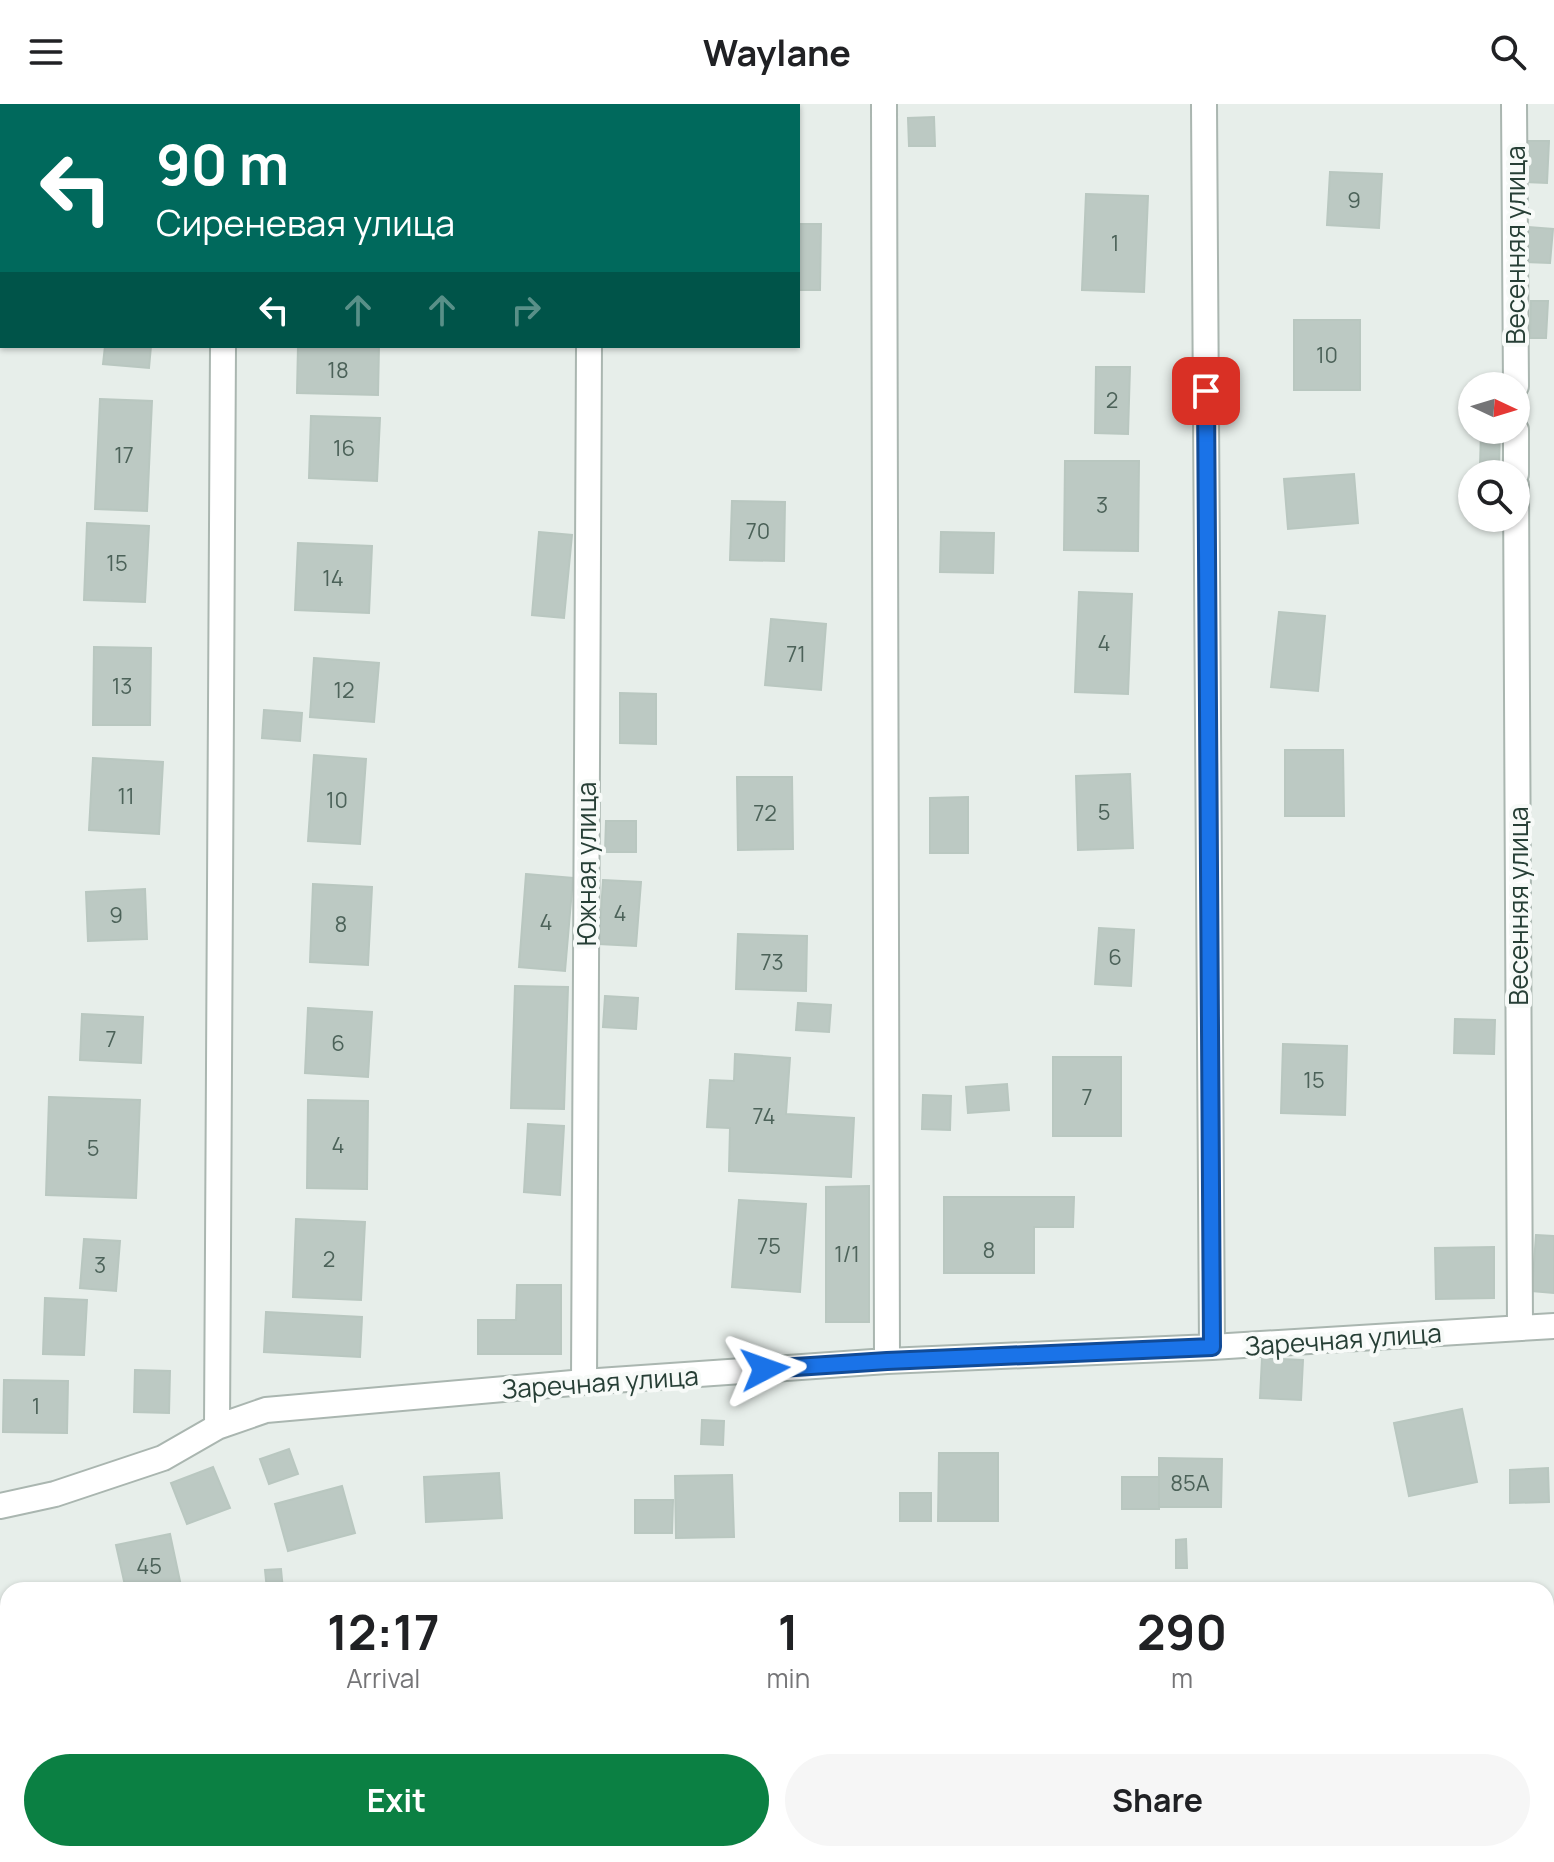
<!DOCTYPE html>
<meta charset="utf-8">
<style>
body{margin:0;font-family:Manrope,sans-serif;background:#f6f6f6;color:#202124;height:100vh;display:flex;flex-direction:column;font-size:30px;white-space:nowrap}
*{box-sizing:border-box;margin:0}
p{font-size:26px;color:#757577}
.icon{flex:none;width:44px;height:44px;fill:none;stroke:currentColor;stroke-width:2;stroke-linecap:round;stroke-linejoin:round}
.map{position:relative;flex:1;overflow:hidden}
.panel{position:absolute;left:0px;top:1478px;width:1554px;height:280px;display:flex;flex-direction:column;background:#fff;border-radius:24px 24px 0 0;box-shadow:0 2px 6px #0004}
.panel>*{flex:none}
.banner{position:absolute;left:0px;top:0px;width:800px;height:244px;box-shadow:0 2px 6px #0004;background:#00695c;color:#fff;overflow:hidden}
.needle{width:52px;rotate:94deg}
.buttons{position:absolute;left:1458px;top:268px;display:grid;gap:16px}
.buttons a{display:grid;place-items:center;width:72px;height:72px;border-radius:50%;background:#fff;box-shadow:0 2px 6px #0004;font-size:40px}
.pin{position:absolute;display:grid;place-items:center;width:68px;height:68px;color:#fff;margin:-34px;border-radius:16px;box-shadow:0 4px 12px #0006}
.me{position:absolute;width:88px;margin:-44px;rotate:86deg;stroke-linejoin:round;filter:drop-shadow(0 0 6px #0008)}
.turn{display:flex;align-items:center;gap:28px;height:168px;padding:0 24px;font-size:36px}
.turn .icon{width:104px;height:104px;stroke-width:2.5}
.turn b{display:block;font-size:56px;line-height:68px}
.lanes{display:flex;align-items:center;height:76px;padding:0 24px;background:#0003;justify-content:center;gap:40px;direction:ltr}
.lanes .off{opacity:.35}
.eta{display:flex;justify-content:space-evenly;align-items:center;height:136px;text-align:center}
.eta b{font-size:48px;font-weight:700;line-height:56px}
.action{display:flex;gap:16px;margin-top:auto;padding:16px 24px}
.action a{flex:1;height:92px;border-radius:48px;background:#0b8043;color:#fff;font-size:32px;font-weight:700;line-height:92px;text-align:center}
.action a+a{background:#f6f6f6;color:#202124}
header{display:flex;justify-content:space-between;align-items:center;height:104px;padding:0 24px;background:#fff;font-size:36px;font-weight:700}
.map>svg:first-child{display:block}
.built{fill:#d5ded9}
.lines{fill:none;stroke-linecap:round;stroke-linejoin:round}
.stream{stroke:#95cacd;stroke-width:10}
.building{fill:#bcc9c3;stroke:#b9c7c0;stroke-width:2}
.minor-casing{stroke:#aab6b0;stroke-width:28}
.minor{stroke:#fff;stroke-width:24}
.route-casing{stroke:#114b97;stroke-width:20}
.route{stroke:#1a73e8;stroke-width:14}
.labels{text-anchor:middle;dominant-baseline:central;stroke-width:8;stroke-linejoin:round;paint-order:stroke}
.number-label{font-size:22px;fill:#4c6259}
.street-label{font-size:26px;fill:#273f36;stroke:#f7faf8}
</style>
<header><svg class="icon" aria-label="menu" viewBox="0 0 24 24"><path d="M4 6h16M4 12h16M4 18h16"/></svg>Waylane<svg class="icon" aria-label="search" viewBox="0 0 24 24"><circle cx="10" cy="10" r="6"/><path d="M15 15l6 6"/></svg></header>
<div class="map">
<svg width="1554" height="1758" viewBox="0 0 1554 1758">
<rect width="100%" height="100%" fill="#e7eeea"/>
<path class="built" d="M 139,0 L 311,0 L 285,2 L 158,2 Z"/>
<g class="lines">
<path class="stream" d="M 304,1758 L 315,1750"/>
</g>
<path class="building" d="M 934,13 L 935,42 L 909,42 L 908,14 Z
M 1527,37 L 1549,37 L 1547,79 L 1525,78 Z
M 0,40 L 2,40 L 2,87 L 0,87 Z
M 1330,68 L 1382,70 L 1379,124 L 1327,121 Z
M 1086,90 L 1148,92 L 1144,188 L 1082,186 Z
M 798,120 L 821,120 L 820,186 L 798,186 Z
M 1528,123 L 1553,125 L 1550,159 L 1525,158 Z
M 1531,197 L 1548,197 L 1546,234 L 1530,234 Z
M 1294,216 L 1360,216 L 1360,286 L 1294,286 Z
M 105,242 L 151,242 L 149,264 L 103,260 Z
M 298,242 L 379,242 L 378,291 L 297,289 Z
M 1096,263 L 1130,263 L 1128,330 L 1095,329 Z
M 100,295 L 152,297 L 147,407 L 95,405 Z
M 311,312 L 380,314 L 377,377 L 309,374 Z
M 1481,326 L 1500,326 L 1499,363 L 1480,362 Z
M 1065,357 L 1139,357 L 1138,447 L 1064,446 Z
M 1354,370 L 1358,419 L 1288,425 L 1284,375 Z
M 732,397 L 785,398 L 784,457 L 730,456 Z
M 87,419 L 149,422 L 145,498 L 84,496 Z
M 539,428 L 572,431 L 564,514 L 532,511 Z
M 941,428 L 994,429 L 993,469 L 940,468 Z
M 298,439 L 372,442 L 369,509 L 295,506 Z
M 1079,488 L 1132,490 L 1128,590 L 1075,588 Z
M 1279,508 L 1325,512 L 1318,587 L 1271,583 Z
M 771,515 L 826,520 L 821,586 L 765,581 Z
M 94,543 L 151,544 L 150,621 L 93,621 Z
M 314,554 L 379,559 L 374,618 L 310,613 Z
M 620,589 L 656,590 L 656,640 L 620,639 Z
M 264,606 L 302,609 L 300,637 L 262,634 Z
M 1285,646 L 1343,646 L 1344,712 L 1285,712 Z
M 314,651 L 366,655 L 360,740 L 308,737 Z
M 93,654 L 163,658 L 159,730 L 89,726 Z
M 1130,670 L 1133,744 L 1078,746 L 1076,672 Z
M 737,673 L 792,673 L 793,745 L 738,746 Z
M 968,693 L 968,749 L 930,749 L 930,694 Z
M 606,717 L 636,717 L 636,748 L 605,748 Z
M 526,770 L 573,774 L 565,867 L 519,863 Z
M 603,776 L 641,778 L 636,842 L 599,840 Z
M 313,780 L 372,783 L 368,861 L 310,858 Z
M 145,785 L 147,835 L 88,837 L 86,788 Z
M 1099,824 L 1134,826 L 1131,882 L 1095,880 Z
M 738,830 L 807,832 L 806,887 L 736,885 Z
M 515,882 L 568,883 L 564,1005 L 511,1004 Z
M 605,892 L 638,894 L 636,925 L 603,923 Z
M 798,899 L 831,901 L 829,928 L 796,926 Z
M 308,904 L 372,908 L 368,973 L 305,969 Z
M 82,910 L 143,913 L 141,959 L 80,956 Z
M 1455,915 L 1495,916 L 1494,950 L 1454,949 Z
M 1283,940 L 1347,942 L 1345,1011 L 1281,1009 Z
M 735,950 L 790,954 L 786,1010 L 854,1014 L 851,1073 L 729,1067 L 730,1024 L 707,1023 L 710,976 L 734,977 Z
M 1053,953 L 1121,953 L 1121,1032 L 1053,1032 Z
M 1007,980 L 1009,1006 L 968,1009 L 966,983 Z
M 923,991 L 951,992 L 950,1026 L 922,1025 Z
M 49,993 L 140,996 L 136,1094 L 46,1091 Z
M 308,996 L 368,997 L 367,1085 L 307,1084 Z
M 528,1020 L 564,1022 L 560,1091 L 524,1088 Z
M 869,1082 L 869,1218 L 826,1218 L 826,1083 Z
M 944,1093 L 1074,1093 L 1073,1123 L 1034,1123 L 1034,1169 L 944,1169 Z
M 739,1096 L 806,1100 L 800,1188 L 732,1183 Z
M 296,1115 L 365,1118 L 361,1196 L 293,1193 Z
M 1536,1131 L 1554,1132 L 1554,1189 L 1532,1187 Z
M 84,1135 L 120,1137 L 116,1187 L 80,1184 Z
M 1494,1143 L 1494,1194 L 1436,1195 L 1435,1144 Z
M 517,1181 L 561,1181 L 561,1250 L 478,1250 L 478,1216 L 516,1216 Z
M 45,1194 L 87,1196 L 84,1251 L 43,1250 Z
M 266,1208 L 362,1213 L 360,1253 L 264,1248 Z
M 1262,1254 L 1303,1256 L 1301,1296 L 1260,1294 Z
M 135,1266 L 170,1267 L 169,1309 L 134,1308 Z
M 4,1276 L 68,1277 L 67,1329 L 3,1328 Z
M 1462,1305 L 1477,1378 L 1409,1392 L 1394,1319 Z
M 702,1316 L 724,1317 L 723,1341 L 701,1340 Z
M 289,1345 L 298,1370 L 269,1380 L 260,1355 Z
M 939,1349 L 998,1349 L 998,1417 L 938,1417 Z
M 1159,1354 L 1222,1355 L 1221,1403 L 1159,1403 Z
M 213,1363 L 230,1404 L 187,1420 L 171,1379 Z
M 1548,1364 L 1549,1398 L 1510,1399 L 1510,1366 Z
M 499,1369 L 502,1414 L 426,1418 L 424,1373 Z
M 732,1371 L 734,1433 L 676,1434 L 675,1372 Z
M 1122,1373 L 1159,1373 L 1159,1405 L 1122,1405 Z
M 342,1382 L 355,1429 L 288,1447 L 275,1400 Z
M 900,1389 L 931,1389 L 931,1417 L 900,1417 Z
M 635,1396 L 673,1396 L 672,1429 L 635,1429 Z
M 170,1430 L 181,1482 L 164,1486 L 126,1486 L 116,1441 Z
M 1186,1435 L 1187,1464 L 1176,1464 L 1176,1436 Z
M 281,1465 L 283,1486 L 267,1486 L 265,1466 Z
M 8,1716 L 8,1750 L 27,1750 L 28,1758 L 0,1758 L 0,1717 Z"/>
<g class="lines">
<g class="minor-casing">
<path id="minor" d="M 884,0 L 887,1257
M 1204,0 L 1212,1243
M 1514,0 L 1516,282
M 747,2 L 764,0
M 0,28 L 2,28
M 1516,326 L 1516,370
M 1516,381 L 1520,1223
M 584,1278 L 589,242
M 217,1323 L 223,242
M 0,1402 L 55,1390 L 163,1354 L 217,1323 L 266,1306 L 584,1278 L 887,1257 L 1212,1243 L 1554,1222"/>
</g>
<use href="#minor" class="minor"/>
</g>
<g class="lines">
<g class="route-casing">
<path id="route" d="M 765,1265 L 887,1257 L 1212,1243 L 1206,287"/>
</g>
<use href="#route" class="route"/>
</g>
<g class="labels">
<g class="number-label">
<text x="1354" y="96">9</text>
<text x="1115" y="139">1</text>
<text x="1327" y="251">10</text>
<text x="338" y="266">18</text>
<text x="1112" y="296">2</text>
<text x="344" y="344">16</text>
<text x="124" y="351">17</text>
<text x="1102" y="401">3</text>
<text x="758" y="427">70</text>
<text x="117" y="459">15</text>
<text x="333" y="474">14</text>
<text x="1104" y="539">4</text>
<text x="796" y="550">71</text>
<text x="122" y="582">13</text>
<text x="344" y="586">12</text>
<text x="126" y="692">11</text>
<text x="337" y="696">10</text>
<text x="1104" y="708">5</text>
<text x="765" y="709">72</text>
<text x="620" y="809">4</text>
<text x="116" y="811">9</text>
<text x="546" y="818">4</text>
<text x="341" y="820">8</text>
<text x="1115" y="853">6</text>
<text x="772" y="858">73</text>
<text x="111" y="935">7</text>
<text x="338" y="939">6</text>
<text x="1314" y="976">15</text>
<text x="1087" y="993">7</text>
<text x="764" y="1012">74</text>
<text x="338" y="1041">4</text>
<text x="93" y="1044">5</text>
<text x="769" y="1142">75</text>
<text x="989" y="1146">8</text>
<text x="847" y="1150">1/1</text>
<text x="329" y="1155">2</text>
<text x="100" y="1161">3</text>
<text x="36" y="1302">1</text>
<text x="1190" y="1379">85А</text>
<text x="149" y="1462">45</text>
</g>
<g class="street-label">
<text transform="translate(1515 141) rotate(-90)">Весенняя улица</text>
<text transform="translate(586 760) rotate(-90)">Южная улица</text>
<text transform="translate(1518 802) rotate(-90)">Весенняя улица</text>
<text transform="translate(1343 1235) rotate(-4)">Заречная улица</text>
<text transform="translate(600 1278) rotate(-4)">Заречная улица</text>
</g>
</g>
</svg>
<div class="buttons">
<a><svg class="needle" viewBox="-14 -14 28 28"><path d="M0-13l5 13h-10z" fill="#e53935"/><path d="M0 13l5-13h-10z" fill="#757577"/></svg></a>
<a><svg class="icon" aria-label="search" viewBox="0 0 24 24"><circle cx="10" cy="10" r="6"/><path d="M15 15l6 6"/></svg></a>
</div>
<div class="pin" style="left:1206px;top:287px;background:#d93025"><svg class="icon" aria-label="arrive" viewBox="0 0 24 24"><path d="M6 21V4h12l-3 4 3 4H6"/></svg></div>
<svg class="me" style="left:765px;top:1265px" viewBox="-20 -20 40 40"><path d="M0-17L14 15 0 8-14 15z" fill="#1a73e8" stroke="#fff" stroke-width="4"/></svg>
<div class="banner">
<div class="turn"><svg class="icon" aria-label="left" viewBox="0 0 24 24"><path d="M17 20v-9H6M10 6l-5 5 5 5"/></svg><div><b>90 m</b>Сиреневая улица</div></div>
<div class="lanes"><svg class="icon" aria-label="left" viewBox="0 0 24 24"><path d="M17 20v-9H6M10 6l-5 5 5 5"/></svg><svg class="icon off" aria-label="ahead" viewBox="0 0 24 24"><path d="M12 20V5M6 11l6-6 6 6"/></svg><svg class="icon off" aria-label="ahead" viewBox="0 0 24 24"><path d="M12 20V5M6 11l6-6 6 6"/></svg><svg class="icon off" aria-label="right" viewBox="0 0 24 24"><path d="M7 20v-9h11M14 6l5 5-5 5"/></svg></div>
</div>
<section class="panel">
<div class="eta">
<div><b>12:17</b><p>Arrival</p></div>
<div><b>1</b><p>min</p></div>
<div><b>290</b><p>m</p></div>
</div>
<div class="action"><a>Exit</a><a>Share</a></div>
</section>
</div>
